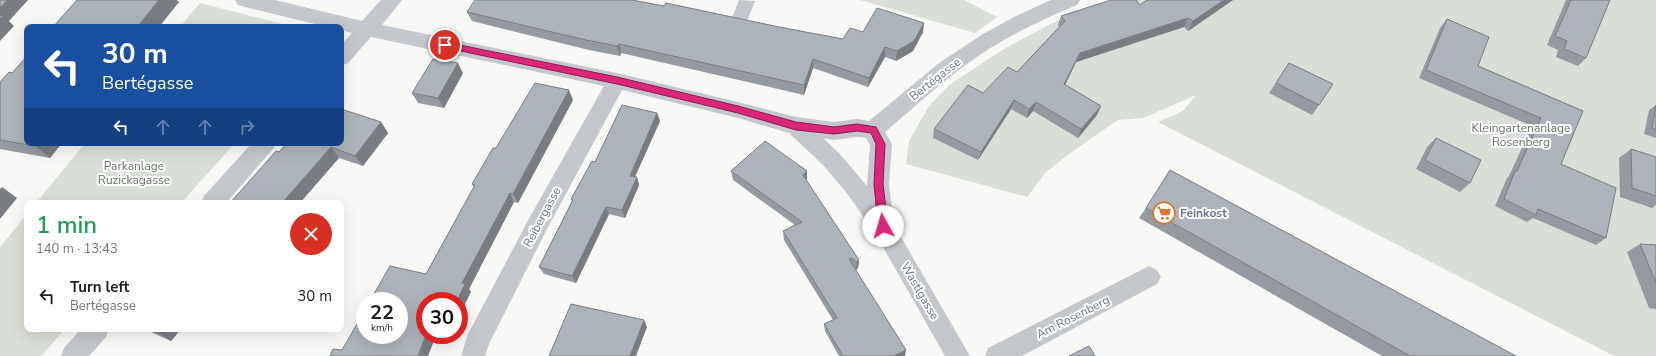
<!DOCTYPE html>
<meta charset="utf-8">
<style>
body{margin:0;font-family:"Nunito Sans",sans-serif;background:#f6f6f6;color:#202124;height:100vh;display:flex;flex-direction:column;font-size:15px;white-space:nowrap}
*{box-sizing:border-box;margin:0}
p{font-size:13px;color:#757577}
.icon{flex:none;width:22px;height:22px;fill:none;stroke:currentColor;stroke-width:2;stroke-linecap:round;stroke-linejoin:round}
.map{position:relative;flex:1;overflow:hidden}
.details{position:absolute;left:24px;top:200px;width:320px;height:132px;display:flex;flex-direction:column;background:#fff;border-radius:8px;box-shadow:0 4px 16px #0002}
.details>*{flex:none}
.top-card{position:absolute;left:24px;top:24px;width:320px;height:122px;border-radius:8px;box-shadow:0 4px 16px #0002;background:#1a4fa0;color:#fff;overflow:hidden}
.speed{position:absolute;left:356px;top:292px;display:flex;gap:8px;font-size:20px;font-weight:700;text-align:center}
.speed>*{display:grid;place-content:center;width:52px;height:52px;border-radius:50%;background:#fff;box-shadow:0 4px 16px #0002;line-height:1}
.speed small{font-size:10px;font-weight:400}
.speed .limit{border:6px solid #d22;background:#fff;color:#111}
.pin{position:absolute;display:grid;place-items:center;width:34px;height:34px;color:#fff;margin:-17px;border:2px solid #fff;border-radius:50%;box-shadow:0 1px 4px #0007}
.me{position:absolute;width:44px;margin:-22px;rotate:354deg;stroke-linejoin:round;filter:drop-shadow(0 0 3px #0008)}
.turn{display:flex;align-items:center;gap:14px;height:84px;padding:0 12px;font-size:18px}
.turn .icon{width:52px;height:52px;stroke-width:2.5}
.turn b{display:block;font-size:28px;line-height:34px}
.lanes{display:flex;align-items:center;height:38px;padding:0 12px;background:#0003;justify-content:center;gap:20px;direction:ltr}
.lanes .off{opacity:.35}
.round{display:grid;place-items:center;flex:none;width:42px;height:42px;border-radius:21px;background:#f6f6f6}
.overview{display:flex;align-items:center;justify-content:space-between;height:68px;padding:0 12px}
h1{font-size:24px;font-weight:600;line-height:30px;color:#1e9e55}
ul{padding:0;list-style:none}
li{display:flex;align-items:center;gap:12px;height:56px;padding:0 12px}
li div{flex:1}
li b{display:block;font-size:15px}
li em{font-style:normal}
.map>svg:first-child{display:block}
.green{fill:#d9dfd7}
.water{fill:#c0c7cd}
.lines{fill:none;stroke-linecap:round;stroke-linejoin:round}
.minor{fill:#c4c7cb;fill-rule:evenodd}
.wall{fill:#959aa0}
.shaded-wall{fill:#797d82}
.building{fill:#adb3ba;stroke:#797d82}
.route{fill:#db2777;stroke:#8e194d}
.labels{text-anchor:middle;dominant-baseline:central;stroke-width:4;stroke-linejoin:round;paint-order:stroke}
.street-label{font-size:12px;fill:#697485;stroke:#fff}
.park-label{font-size:12px;fill:#647863;stroke:#fff}
.poi-label{font-size:12px;font-weight:bold;fill:#697485;stroke:#fff;text-anchor:start}
</style>
<div class="map">
<svg width="1656" height="356" viewBox="0 0 1656 356">
<rect width="100%" height="100%" fill="#f8f8f6"/>
<path class="green" d="M 860,0 L 964,0 L 997,17 L 975,33 Z
M 1112,0 L 1656,0 L 1656,356 L 1614,356 L 1158,122 L 1183,111 L 1196,95 L 1143,118 L 1118,120 L 1073,151 L 1046,172 L 1027,197 L 906,164 L 909,141 L 929,106 L 949,85 L 1007,47 L 1053,23 L 1082,9 Z
M 200,3 L 294,27 L 180,27 Z
M 85,143 L 235,143 L 181,203 L 36,203 Z
M 27,214 L 27,329 L 65,329 L 41,356 L 0,356 L 0,247 Z"/>
<path class="water" d="M 739,0 L 755,1 L 745,26 L 730,23 Z"/>
<g class="lines">
<path class="minor" d="M 235,0 L 275,0 L 362,21 L 381,0 L 402,0 L 382,25 L 617,73 L 738,102 L 796,117 L 834,122 L 857,119 L 869,121 L 939,63 L 983,34 L 1014,17 L 1051,0 L 1080,0 L 1077,5 C 1038,21 1001,39 967,64 C 938,85 912,109 885,132 L 892,144 L 889,184 L 894,225 L 970,356 L 945,356 L 875,233 L 846,192 L 823,165 L 789,133 L 738,118 L 622,90 L 547,229 L 489,344 L 485,356 L 461,356 L 468,334 L 531,215 L 604,86 L 371,37 L 348,63 L 341,66 L 341,45 L 352,33 L 341,30 L 341,27 L 328,27 L 245,7 L 238,5 ZM 857,137 L 866,138 L 870,145 L 867,186 L 839,153 L 823,138 L 834,140 Z
M 252,143 L 276,143 L 273,149 L 226,203 L 201,203 L 204,196 Z
M 1149,266 L 1157,270 L 1161,277 L 1157,284 L 1022,356 L 985,356 L 988,348 Z
M 81,329 L 109,329 L 106,337 L 89,356 L 61,356 L 64,348 Z"/>
</g>
<path class="wall" d="M 1147,0 L 1233,0 L 1188,31 L 1184,27 L 1076,62 L 1065,85 L 1097,115 L 1078,138 L 1033,111 L 1027,118 L 1011,109 L 978,160 L 933,138 L 934,129 L 983,93 L 1017,72 L 1059,27 L 1058,25 L 1061,16 L 1140,5 Z
M 1566,0 L 1610,0 L 1586,58 L 1578,66 L 1556,57 L 1558,50 L 1547,45 Z
M 664,6 L 843,39 L 863,32 L 923,32 L 913,51 L 896,61 L 885,57 L 868,87 L 813,68 L 804,95 L 621,53 L 620,56 L 589,50 L 472,21 L 467,12 Z
M 1447,19 L 1478,66 L 1583,111 L 1561,164 L 1606,238 L 1596,245 L 1533,218 L 1527,222 L 1495,206 L 1507,178 L 1509,176 L 1532,126 L 1419,78 L 1440,28 Z
M 1289,63 L 1319,105 L 1312,115 L 1269,93 Z
M 12,73 L 62,143 L 50,158 L 0,149 L 0,82 Z
M 463,73 L 444,108 L 418,103 L 412,93 Z
M 573,100 L 518,203 L 514,202 L 469,289 L 471,292 L 459,301 L 425,335 L 449,335 L 445,343 L 434,340 L 428,356 L 330,356 L 342,350 L 426,274 L 474,187 L 472,184 L 496,148 Z
M 1656,105 L 1656,138 L 1644,134 L 1649,110 Z
M 657,113 L 660,121 L 635,177 L 637,177 L 639,185 L 625,218 L 609,214 L 576,283 L 544,274 L 539,267 L 572,201 L 571,199 L 595,162 Z
M 381,122 L 388,133 L 363,166 L 339,158 L 279,152 Z
M 1436,138 L 1470,183 L 1460,192 L 1416,169 L 1427,147 Z
M 1631,149 L 1656,157 L 1656,205 L 1652,208 L 1620,197 L 1619,158 Z
M 731,171 L 807,180 L 806,181 L 859,260 L 858,268 L 856,270 L 855,269 L 905,356 L 839,356 L 825,331 L 824,324 L 833,320 L 784,240 L 783,231 L 795,225 L 733,180 Z
M 1146,208 L 1516,356 L 1382,356 L 1139,218 Z
M 1640,244 L 1656,245 L 1656,309 L 1649,308 L 1627,252 Z
M 144,329 L 181,329 L 171,341 Z"/>
<path class="shaded-wall" d="M 7,0 L 28,0 L 9,21 L 14,26 L 0,41 L 0,8 Z
M 159,0 L 177,0 L 179,2 L 159,27 L 137,27 Z
M 1224,0 L 1233,0 L 1188,31 L 1193,21 Z
M 1188,18 L 1184,27 L 1076,62 L 1061,93 L 1064,84 L 1080,53 Z
M 924,23 L 923,32 L 913,51 L 896,61 L 897,51 Z
M 619,44 L 621,53 L 620,56 L 617,46 Z
M 885,47 L 885,57 L 868,87 L 869,78 Z
M 813,59 L 813,68 L 804,95 L 804,85 Z
M 458,63 L 463,73 L 444,108 L 438,98 Z
M 569,90 L 573,100 L 518,203 L 513,194 Z
M 1014,100 L 1011,109 L 978,160 L 981,152 Z
M 1036,102 L 1033,111 L 1027,118 L 1029,109 Z
M 1101,106 L 1097,115 L 1078,138 L 1081,129 Z
M 657,113 L 660,121 L 632,183 L 630,176 Z
M 381,122 L 388,133 L 363,166 L 355,156 Z
M 38,143 L 62,143 L 50,158 L 35,146 Z
M 331,147 L 339,158 L 300,203 L 282,203 Z
M 807,171 L 807,180 L 803,184 L 803,175 Z
M 637,177 L 639,185 L 625,218 L 622,210 Z
M 2,187 L 17,198 L 0,219 L 0,189 Z
M 510,193 L 514,202 L 469,289 L 471,292 L 459,316 L 459,301 L 457,301 L 462,283 Z
M 606,207 L 609,214 L 576,283 L 572,276 Z
M 859,260 L 858,268 L 856,270 L 857,262 Z
M 644,320 L 647,327 L 636,356 L 630,356 Z
M 161,329 L 181,329 L 171,341 L 158,333 Z
M 426,335 L 429,335 L 434,340 L 428,356 L 418,356 Z
M 439,335 L 449,335 L 445,343 L 439,336 Z
M 906,350 L 905,356 L 894,356 Z"/>
<path class="building" d="M 0,0 L 7,0 L 0,8 Z
M 77,0 L 159,0 L 137,27 L 53,27 Z
M 475,0 L 632,0 L 664,6 L 666,3 L 779,27 L 843,39 L 850,28 L 863,32 L 877,8 L 924,23 L 914,41 L 897,51 L 885,47 L 869,78 L 813,59 L 804,85 L 619,44 L 617,46 L 586,40 L 467,12 Z
M 1111,0 L 1136,0 L 1140,5 L 1147,0 L 1224,0 L 1193,21 L 1188,18 L 1080,53 L 1064,84 L 1101,106 L 1081,129 L 1036,102 L 1029,109 L 1014,100 L 981,152 L 934,129 L 968,85 L 983,93 L 1008,67 L 1017,72 L 1065,21 L 1061,16 Z
M 1571,0 L 1610,0 L 1586,58 L 1564,49 L 1567,41 L 1555,36 Z
M 0,15 L 3,16 L 0,19 Z
M 1447,19 L 1489,37 L 1478,66 L 1583,111 L 1561,164 L 1616,188 L 1606,238 L 1538,209 L 1536,215 L 1504,199 L 1515,171 L 1517,171 L 1541,118 L 1426,70 Z
M 27,56 L 27,143 L 38,143 L 35,146 L 0,140 L 0,82 L 9,72 L 12,73 Z
M 433,59 L 458,63 L 438,98 L 412,93 Z
M 1289,63 L 1333,84 L 1319,105 L 1276,83 Z
M 535,83 L 569,90 L 513,194 L 510,193 L 462,283 L 465,284 L 457,301 L 425,301 L 425,335 L 426,335 L 418,356 L 330,356 L 333,349 L 342,350 L 365,310 L 365,335 L 399,335 L 399,301 L 370,301 L 390,266 L 426,274 L 475,185 L 472,184 L 493,148 L 496,148 Z
M 622,105 L 657,113 L 630,176 L 637,177 L 622,210 L 606,207 L 572,276 L 539,267 L 573,200 L 571,199 L 592,161 L 595,162 Z
M 1656,105 L 1656,130 L 1652,128 Z
M 341,109 L 381,122 L 355,156 L 331,147 L 282,203 L 230,203 L 276,151 L 279,152 L 287,143 L 341,143 Z
M 1436,138 L 1481,160 L 1470,183 L 1425,160 Z
M 765,141 L 807,171 L 803,175 L 859,260 L 857,262 L 851,258 L 849,259 L 906,350 L 894,356 L 843,356 L 824,324 L 837,318 L 783,231 L 802,222 L 731,171 Z
M 1631,149 L 1656,157 L 1656,196 L 1632,188 Z
M 1170,170 L 1516,356 L 1410,356 L 1146,208 Z
M 1640,244 L 1656,245 L 1656,283 Z
M 571,304 L 644,320 L 630,356 L 549,356 Z
M 149,329 L 161,329 L 158,333 Z
M 1089,346 L 1095,356 L 1069,356 Z"/>
<path class="route" d="M 445,42 L 617,77 L 738,106 L 796,122 L 834,127 L 857,124 L 876,127 L 885,144 L 883,184 L 888,226 L 886,229 L 880,229 L 878,226 L 874,184 L 876,144 L 871,133 L 857,131 L 834,134 L 796,130 L 738,113 L 617,84 L 442,47 L 441,45 Z"/>
<defs>
<g id="supermarket-ring" transform="scale(1.15)"><circle r="9.5" fill="#fff" stroke="#db7533" stroke-width="1.5"/><path d="M-6-5.5h2.5l.6 2H6L4.5 2H-2.5L-4.4-4H-6ZM-1.5 3.2a1.3 1.3 0 1 0 .1 0ZM3 3.2a1.3 1.3 0 1 0 .1 0Z" fill="#db7533"/></g>
</defs>
<g fill-rule="evenodd">
<use href="#supermarket-ring" x="1164" y="213"/>
</g>
<g class="labels">
<g class="street-label">
<text transform="translate(935 79) rotate(-38)">Bertégasse</text>
<text transform="translate(542 217) rotate(-62)">Reibergasse</text>
<text transform="translate(920 291) rotate(60)">Wastlgasse</text>
<text transform="translate(1073 317) rotate(-27)">Am Rosenberg</text>
</g>
<g class="park-label">
<text x="1521" y="128">Kleingartenanlage<tspan x="1521" dy="14">Rosenberg</tspan></text>
<text x="134" y="166">Parkanlage<tspan x="134" dy="14">Ruzickagasse</tspan></text>
</g>
<g class="poi-label">
<text x="1180" y="213">Feinkost</text>
</g>
</g>
</svg>
<div class="speed"><div>22<small>km/h</small></div><div class="limit">30</div></div>
<div class="pin" style="left:445px;top:45px;background:#d93025"><svg class="icon" aria-label="arrive" viewBox="0 0 24 24"><path d="M6 21V4h12l-3 4 3 4H6"/></svg></div>
<svg class="me" style="left:883px;top:226px" viewBox="-20 -20 40 40"><circle r="19" fill="#fff"/><path d="M0-13L10 11 0 6-10 11z" fill="#db2777"/></svg>
<div class="top-card">
<div class="turn"><svg class="icon" aria-label="left" viewBox="0 0 24 24"><path d="M17 20v-9H6M10 6l-5 5 5 5"/></svg><div><b>30 m</b>Bertégasse</div></div>
<div class="lanes"><svg class="icon" aria-label="left" viewBox="0 0 24 24"><path d="M17 20v-9H6M10 6l-5 5 5 5"/></svg><svg class="icon off" aria-label="ahead" viewBox="0 0 24 24"><path d="M12 20V5M6 11l6-6 6 6"/></svg><svg class="icon off" aria-label="ahead" viewBox="0 0 24 24"><path d="M12 20V5M6 11l6-6 6 6"/></svg><svg class="icon off" aria-label="right" viewBox="0 0 24 24"><path d="M7 20v-9h11M14 6l5 5-5 5"/></svg></div>
</div>
<section class="details">
<div class="overview"><div><h1>1 min</h1><p>140 m · 13:43</p></div><a class="round" style="background:#d93025;color:#fff"><svg class="icon" aria-label="close" viewBox="0 0 24 24"><path d="M6 6l12 12M18 6L6 18"/></svg></a></div>
<ul>
<li><svg class="icon" aria-label="left" viewBox="0 0 24 24"><path d="M17 20v-9H6M10 6l-5 5 5 5"/></svg><div><b>Turn left</b><p>Bertégasse</p></div><em>30 m</em></li>
</ul>
</section>
</div>
